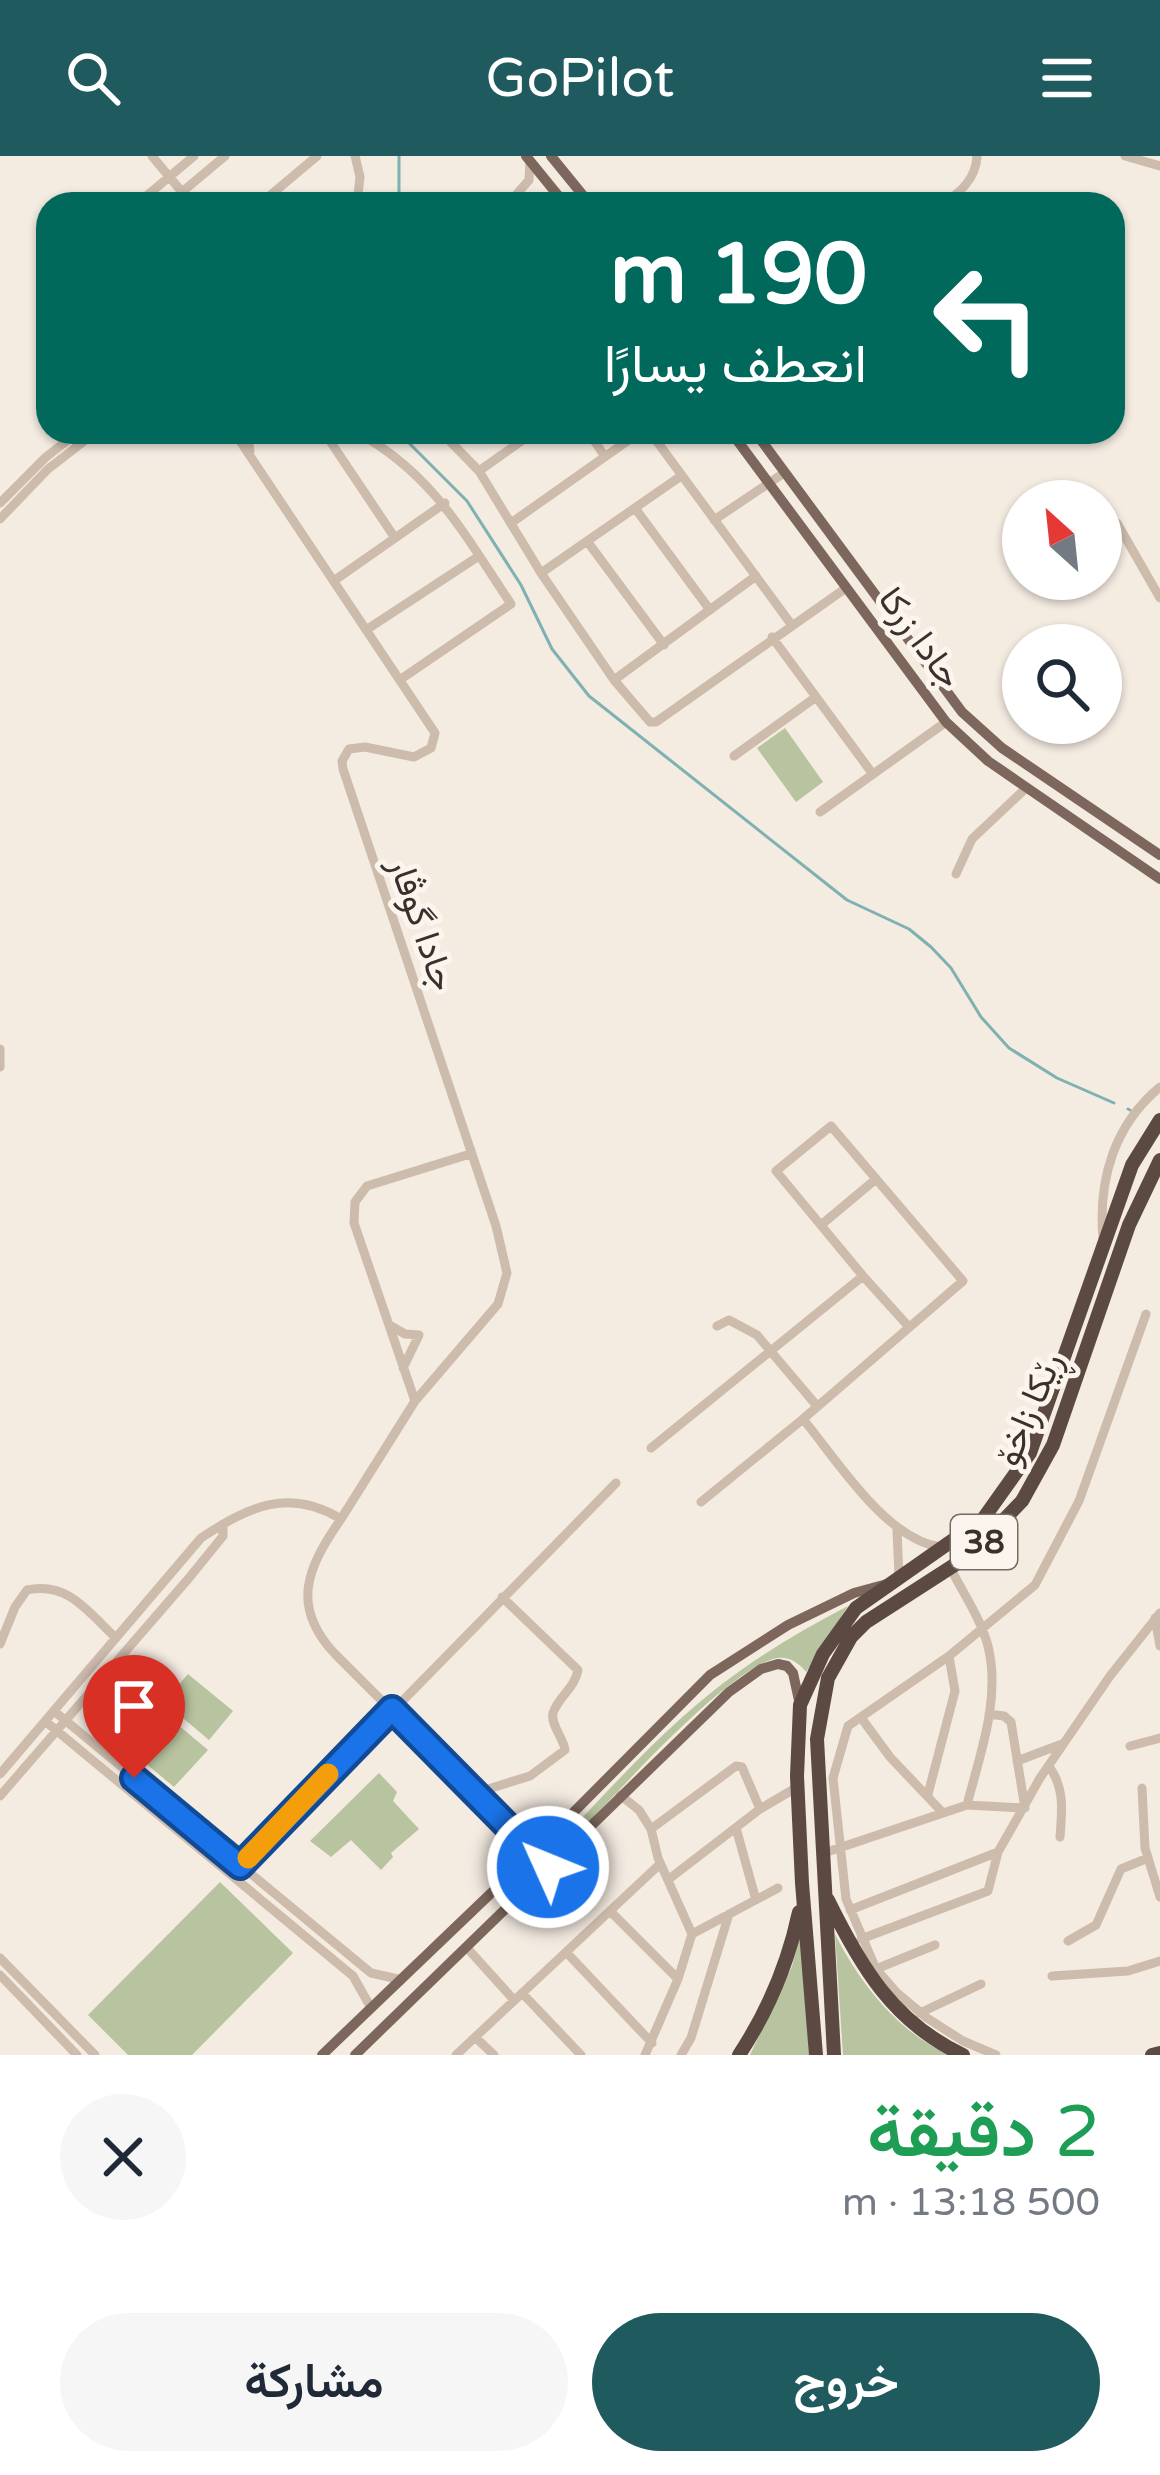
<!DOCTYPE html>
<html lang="ar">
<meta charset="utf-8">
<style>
body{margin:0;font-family:"Varela Round",Vazirmatn,sans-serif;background:#f6f6f7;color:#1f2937;direction:rtl;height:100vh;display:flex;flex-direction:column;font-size:45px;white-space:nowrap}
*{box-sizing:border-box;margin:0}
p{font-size:39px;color:#747a83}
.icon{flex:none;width:66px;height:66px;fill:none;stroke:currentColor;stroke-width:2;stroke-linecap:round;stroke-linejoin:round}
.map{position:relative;height:1899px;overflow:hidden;direction:ltr}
.side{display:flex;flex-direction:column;background:#fff;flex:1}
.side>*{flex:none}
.hud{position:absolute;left:36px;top:36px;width:1089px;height:252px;border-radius:36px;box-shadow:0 3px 9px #0004;direction:rtl;background:#00695c;color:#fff;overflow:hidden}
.needle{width:78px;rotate:333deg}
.fabs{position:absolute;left:1002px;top:324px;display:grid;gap:24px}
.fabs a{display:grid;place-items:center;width:120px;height:120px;border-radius:50%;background:#fff;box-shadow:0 3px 9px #0004;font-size:60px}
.pin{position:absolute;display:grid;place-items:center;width:102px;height:102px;color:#fff;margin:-123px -51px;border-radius:50% 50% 50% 0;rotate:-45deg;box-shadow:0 0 12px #0007}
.pin .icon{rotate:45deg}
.me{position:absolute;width:132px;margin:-66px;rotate:314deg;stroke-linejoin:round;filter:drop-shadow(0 0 9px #0008)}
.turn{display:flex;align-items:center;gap:42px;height:252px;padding:0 60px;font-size:54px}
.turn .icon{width:156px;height:156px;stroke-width:2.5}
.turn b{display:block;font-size:84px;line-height:102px}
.round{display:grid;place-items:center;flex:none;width:126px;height:126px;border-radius:63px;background:#f6f6f7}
.headline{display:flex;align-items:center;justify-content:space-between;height:204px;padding:0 60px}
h1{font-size:72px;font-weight:600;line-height:90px;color:#1e9e55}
.button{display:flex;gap:24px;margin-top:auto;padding:24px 60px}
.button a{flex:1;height:138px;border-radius:72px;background:#1f5a5e;color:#fff;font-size:48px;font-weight:600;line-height:138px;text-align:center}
.button a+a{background:#f6f6f7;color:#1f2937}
header{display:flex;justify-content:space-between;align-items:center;height:156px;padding:0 60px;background:#1f5a5e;color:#fff;font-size:54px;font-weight:600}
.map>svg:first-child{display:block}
.green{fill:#b8c4a0}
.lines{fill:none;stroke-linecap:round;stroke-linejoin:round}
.stream{stroke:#7fb0b2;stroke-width:3}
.minor{stroke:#cdbbac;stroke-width:9}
.major{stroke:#7d675c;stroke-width:10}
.highway{stroke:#5c4a42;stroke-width:14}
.route-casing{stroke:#114b97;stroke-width:30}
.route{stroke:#1a73e8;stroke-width:21}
.slow{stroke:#f59e0b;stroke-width:21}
.labels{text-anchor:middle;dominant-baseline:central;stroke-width:10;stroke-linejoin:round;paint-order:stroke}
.shield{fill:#fbf5ee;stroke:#756b66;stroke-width:3}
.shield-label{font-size:33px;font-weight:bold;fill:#3b302b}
.street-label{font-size:36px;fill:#3b302b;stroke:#fbf5ee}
</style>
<header><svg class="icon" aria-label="menu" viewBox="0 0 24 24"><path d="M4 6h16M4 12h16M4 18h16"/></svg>GoPilot<svg class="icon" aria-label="search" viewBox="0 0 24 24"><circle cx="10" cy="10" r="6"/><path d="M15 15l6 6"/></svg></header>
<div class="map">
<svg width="1160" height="1899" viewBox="0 0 1160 1899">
<rect width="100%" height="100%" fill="#f4ebe1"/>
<path class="green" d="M 785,572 L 823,626 L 796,646 L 757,592 Z
M 848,1450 L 806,1516 C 798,1506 787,1499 773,1503 C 718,1520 595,1661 551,1707 L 544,1702 C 601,1643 657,1578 722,1528 C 761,1498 804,1473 848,1450 Z
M 188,1518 L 233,1555 L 209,1584 L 164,1546 Z
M 158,1552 L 208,1594 L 174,1631 L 126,1591 Z
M 379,1617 L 397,1636 L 393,1645 L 419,1673 L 391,1697 L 393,1701 L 381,1714 L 351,1684 L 331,1701 L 310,1685 Z
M 220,1726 L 293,1797 L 192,1899 L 128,1899 L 88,1859 Z
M 802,1772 L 809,1899 L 750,1899 L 792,1810 Z
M 835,1778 C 859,1826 898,1877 950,1899 L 843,1899 Z"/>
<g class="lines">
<path class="stream" d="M 399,48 L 399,0
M 398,276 L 467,345 L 521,429 L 552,493 L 589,540 L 847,744 L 909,773 L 931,791 L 951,812 L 981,861 L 1009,892 L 1057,922 L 1114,947
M 1128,953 L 1130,954"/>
<path class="minor" d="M 152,0 L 192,48
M 355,0 L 360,21 L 357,48
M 1125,0 L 1160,10
M 182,36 L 225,0
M 137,48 L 194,0
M 260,48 L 317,0
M 508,48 L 529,24 L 530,5
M 533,48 L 548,48
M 941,48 C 960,38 976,22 977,0
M 247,276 L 250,295
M 324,276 L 395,382
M 357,276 C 434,319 464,378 511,448 L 401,523
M 441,276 L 479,315 L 541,417 L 614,524 L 756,420
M 588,276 L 604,299
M 650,276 L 791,468
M 479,315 L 534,276
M 0,347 L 46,301 L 78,276
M 635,352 L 710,454
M 0,363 L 48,313 L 96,276
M 714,364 L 784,317
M 511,367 L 640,276
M 1117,367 L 1160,442
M 587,385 L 664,489
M 541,417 L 681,320
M 335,424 L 445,347
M 366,474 L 479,400
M 772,481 L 872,617
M 614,524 L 650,566 L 656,566 L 846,432
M 734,600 L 816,541
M 820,656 L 946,566
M 956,718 L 972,683 L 1025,633
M 0,893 L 0,911
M 821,1069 L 876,1023
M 1103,1082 C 1098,1024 1114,969 1160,931
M 863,1120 L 909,1171
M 391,1170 L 405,1178 L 419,1179 L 403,1212
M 717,1170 L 729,1164 L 757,1179 L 817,1250
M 415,1245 L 354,1067 L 355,1046 L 367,1030 L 470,998 L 471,994
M 651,1292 L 863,1120 L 776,1015 L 831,970 L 963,1125 L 803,1263 C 837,1304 886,1384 941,1391
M 701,1346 L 803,1263
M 341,1363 C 307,1412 290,1450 335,1498 L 548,1711
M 897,1374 L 899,1421
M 951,1413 C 963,1437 981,1463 988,1490 C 1001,1543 980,1598 967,1649
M 1155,1462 L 1160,1490
M 0,1488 L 15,1451 L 27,1434 C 68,1425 88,1456 116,1482
M 54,1555 L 371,1817 L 398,1823
M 862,1563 L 890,1601 L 943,1657
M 45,1565 L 353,1820 L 370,1850
M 1130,1590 L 1160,1582
M 1017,1605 L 1062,1588
M 1049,1610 C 1065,1633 1062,1654 1060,1681
M 0,1618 L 201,1382 C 248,1351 288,1331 341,1363 L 415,1245 L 498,1148 L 507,1117 L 496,1070 L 343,613 L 342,605 L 349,593 L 365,591 L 414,601 L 431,592 L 435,577 L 234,276
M 1142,1632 L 1145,1692 L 1160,1741
M 928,1638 L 955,1535 L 949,1500
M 620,1639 L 639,1654 L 651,1673
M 0,1640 L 189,1422 L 223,1380 L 223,1368
M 479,1642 L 488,1633 L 530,1620 L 565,1594 C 564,1583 550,1568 553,1557 C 558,1541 575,1532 578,1514 L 502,1441
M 736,1672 L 756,1744
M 821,1698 L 967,1649 L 1025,1652 L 1011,1566 L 1004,1560 L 989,1558
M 232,1719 L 616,1327
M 669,1723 L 760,1653 L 794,1633 L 797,1625
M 850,1754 L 998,1696
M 610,1755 L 678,1823
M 692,1778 L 778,1732
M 861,1783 L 988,1735 L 998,1696 L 1040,1622 L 1110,1520 L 1160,1457
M 1068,1785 L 1096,1769 L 1121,1713 L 1148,1702
M 468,1793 L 514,1844
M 566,1796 L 652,1887
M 0,1802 L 95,1899
M 876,1813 L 935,1789
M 0,1819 L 77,1899
M 1052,1820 L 1128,1815 L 1160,1805
M 522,1837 L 581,1899
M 920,1857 L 981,1828
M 475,1881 L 494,1899
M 456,1899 L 660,1708
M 645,1899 L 678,1823 L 692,1778 L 658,1702 L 651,1673 L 736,1610 L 742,1611 L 760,1653
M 681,1899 L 691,1882 L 729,1758
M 996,1899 L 963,1885 L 927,1862 L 897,1837 L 876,1813 L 846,1743 L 833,1622 L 848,1570 L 949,1500 L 1035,1429 L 1079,1345 L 1146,1158"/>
<path class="major" d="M 526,0 L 565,48
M 551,0 L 590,48
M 731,276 L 946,566 L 988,605 L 1160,723
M 755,276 L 962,556 L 1002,592 L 1160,699
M 322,1899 L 533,1697 L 710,1519 L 788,1469 L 854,1437 L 887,1428
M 355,1899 L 729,1536 L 761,1513 L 778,1508 L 787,1510 L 793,1517 L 800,1549"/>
<path class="highway" d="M 828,1744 C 861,1811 893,1866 963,1899
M 739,1899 C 768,1855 788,1808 799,1756
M 816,1899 L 802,1727 L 797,1620 L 800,1549 L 823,1498 L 856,1452 L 983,1363 L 1030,1297 L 1132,1009 L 1160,964
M 834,1899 L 817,1583 L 828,1522 L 851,1481 L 866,1466 L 970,1399 L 1022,1345 L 1053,1289 L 1129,1069 L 1160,1004
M 1152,1899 L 1160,1897"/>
</g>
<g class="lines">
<g class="route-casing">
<path id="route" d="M 134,1622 L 240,1710 L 392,1553 L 548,1711"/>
</g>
<use href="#route" class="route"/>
<path class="slow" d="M 248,1702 L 328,1618"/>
</g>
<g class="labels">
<rect class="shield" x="951" y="1359" width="66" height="54" rx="9"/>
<g class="shield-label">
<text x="984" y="1386">38</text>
</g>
<g class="street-label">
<text transform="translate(920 482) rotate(54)">جادا زرکا</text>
<text transform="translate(422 768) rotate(71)">جادا گوڤار</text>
<text transform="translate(1029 1253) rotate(-67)">ڕێکا زاخۆ</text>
</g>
</g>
</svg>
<div class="fabs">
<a><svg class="needle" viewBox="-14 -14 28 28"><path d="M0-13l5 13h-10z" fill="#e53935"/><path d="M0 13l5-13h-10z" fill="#747a83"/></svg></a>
<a><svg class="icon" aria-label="search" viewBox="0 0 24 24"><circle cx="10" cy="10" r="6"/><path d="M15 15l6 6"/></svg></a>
</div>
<div class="pin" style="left:134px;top:1622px;background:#d93025"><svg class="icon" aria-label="arrive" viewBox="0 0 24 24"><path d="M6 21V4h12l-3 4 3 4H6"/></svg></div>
<svg class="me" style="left:548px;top:1711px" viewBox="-20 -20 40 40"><circle r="17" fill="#1a73e8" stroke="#fff" stroke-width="3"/><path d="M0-11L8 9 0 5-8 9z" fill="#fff"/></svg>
<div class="hud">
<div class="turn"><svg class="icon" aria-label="left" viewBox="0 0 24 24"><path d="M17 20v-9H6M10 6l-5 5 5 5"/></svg><div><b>190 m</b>انعطف يسارًا</div></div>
</div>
</div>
<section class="side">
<div class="headline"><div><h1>2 دقيقة</h1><p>500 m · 13:18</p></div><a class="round"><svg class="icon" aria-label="close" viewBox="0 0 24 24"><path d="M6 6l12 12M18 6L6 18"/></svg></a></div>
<div class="button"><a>خروج</a><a>مشاركة</a></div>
</section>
